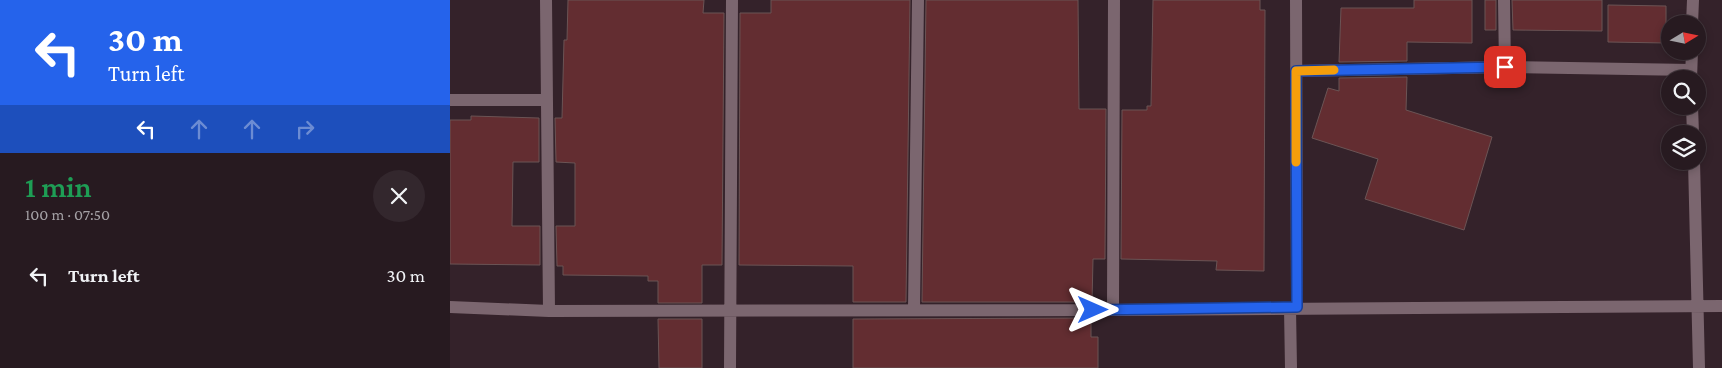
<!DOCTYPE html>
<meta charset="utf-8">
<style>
body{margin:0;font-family:"Crimson Pro",serif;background:#33272d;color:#f1f3f6;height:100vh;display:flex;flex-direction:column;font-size:19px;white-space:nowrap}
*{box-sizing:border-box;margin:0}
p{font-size:16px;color:#a4a1a5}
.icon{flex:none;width:28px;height:28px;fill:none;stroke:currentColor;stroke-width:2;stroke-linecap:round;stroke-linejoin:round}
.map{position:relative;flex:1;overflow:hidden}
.details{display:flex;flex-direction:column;background:#271a20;width:450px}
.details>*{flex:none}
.top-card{background:#2563eb;color:#fff;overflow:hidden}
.needle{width:32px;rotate:80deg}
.controls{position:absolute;left:1211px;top:15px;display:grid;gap:10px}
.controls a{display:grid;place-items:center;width:45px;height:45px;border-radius:50%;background:#271a20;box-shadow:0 2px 8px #0003,0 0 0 1px #43383e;font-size:25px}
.pin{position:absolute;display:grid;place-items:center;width:42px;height:42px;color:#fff;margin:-21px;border-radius:10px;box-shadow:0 2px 8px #0006}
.me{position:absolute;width:55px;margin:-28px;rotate:90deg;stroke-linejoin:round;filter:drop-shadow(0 0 4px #0008)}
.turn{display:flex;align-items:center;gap:18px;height:105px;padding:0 25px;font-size:22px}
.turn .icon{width:65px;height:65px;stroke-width:2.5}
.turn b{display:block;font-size:35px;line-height:42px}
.lanes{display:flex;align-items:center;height:48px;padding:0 25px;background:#0003;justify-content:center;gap:25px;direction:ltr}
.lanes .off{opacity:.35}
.round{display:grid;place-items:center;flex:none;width:52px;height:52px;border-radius:26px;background:#33272d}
.overview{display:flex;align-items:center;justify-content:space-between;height:85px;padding:0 25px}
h1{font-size:30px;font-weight:600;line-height:38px;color:#1e9e55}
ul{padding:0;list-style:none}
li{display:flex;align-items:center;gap:15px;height:75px;padding:0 25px}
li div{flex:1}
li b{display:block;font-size:19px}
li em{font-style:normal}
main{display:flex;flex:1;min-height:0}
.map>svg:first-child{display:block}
.building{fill:#632d31;stroke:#6b5455}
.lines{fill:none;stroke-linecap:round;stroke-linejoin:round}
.street{stroke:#7b666f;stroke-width:12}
.route-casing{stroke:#184099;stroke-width:12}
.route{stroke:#2563eb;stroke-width:9}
.slow{stroke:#f59e0b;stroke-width:9}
</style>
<main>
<section class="details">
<div class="top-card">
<div class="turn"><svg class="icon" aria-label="left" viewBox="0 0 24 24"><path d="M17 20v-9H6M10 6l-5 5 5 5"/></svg><div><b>30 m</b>Turn left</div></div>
<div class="lanes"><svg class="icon" aria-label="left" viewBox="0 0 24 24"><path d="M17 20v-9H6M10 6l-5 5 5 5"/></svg><svg class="icon off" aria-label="ahead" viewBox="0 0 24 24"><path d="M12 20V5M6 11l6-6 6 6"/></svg><svg class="icon off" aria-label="ahead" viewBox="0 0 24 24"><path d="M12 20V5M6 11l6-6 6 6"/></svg><svg class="icon off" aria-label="right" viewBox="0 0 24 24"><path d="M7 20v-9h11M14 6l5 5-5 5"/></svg></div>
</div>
<div class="overview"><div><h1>1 min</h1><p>100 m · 07:50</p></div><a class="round"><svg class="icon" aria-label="close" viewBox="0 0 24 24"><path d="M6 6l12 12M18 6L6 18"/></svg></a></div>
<ul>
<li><svg class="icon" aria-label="left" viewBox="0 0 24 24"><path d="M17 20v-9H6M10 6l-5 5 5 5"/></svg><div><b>Turn left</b></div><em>30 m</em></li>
</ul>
</section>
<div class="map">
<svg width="1272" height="368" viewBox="0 0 1272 368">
<rect width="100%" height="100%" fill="#34222a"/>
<path class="building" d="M 118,0 L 254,0 L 253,13 L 274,13 L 272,265 L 252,265 L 252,303 L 208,303 L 208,281 L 198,281 L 198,276 L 113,275 L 113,266 L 107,266 L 106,226 L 125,226 L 125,163 L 106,162 L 105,118 L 112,118 L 114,40 L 117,40 Z
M 321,0 L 460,0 L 456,302 L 403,302 L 403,266 L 289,265 L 290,13 L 321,13 Z
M 476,0 L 628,0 L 629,109 L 656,109 L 655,259 L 643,259 L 642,302 L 472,302 Z
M 703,0 L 810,0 L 810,10 L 815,10 L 814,271 L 766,270 L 767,261 L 671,259 L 672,110 L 697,110 L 697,106 L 701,106 Z
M 964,0 L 1022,0 L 1022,43 L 957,42 L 957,61 L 889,62 L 891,8 L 964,8 Z
M 1035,0 L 1046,0 L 1046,30 L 1035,30 Z
M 1062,0 L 1152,0 L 1152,31 L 1063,30 Z
M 1158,5 L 1216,6 L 1216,43 L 1158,42 Z
M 957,77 L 956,110 L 1042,137 L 1014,230 L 915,199 L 928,159 L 862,138 L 878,88 L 889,91 L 889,78 Z
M 21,116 L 89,118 L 89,162 L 63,162 L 62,226 L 90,226 L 90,265 L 0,264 L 0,120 L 21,120 Z
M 641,318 L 641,337 L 648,337 L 648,368 L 403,368 L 403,319 Z
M 208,319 L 252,319 L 252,368 L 209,368 Z"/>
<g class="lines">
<path class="street" d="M 96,0 L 99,311
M 846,0 L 847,307
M 1054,0 L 1055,67
M 1242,24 L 1243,0
M 846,71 L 1055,67 L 1241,70
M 1241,79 L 1242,51
M 0,100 L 97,100
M 1242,106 L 1243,134
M 1244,161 L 1249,368
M 0,307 L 99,311 L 663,310 L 1272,306
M 840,308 L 841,368
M 464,309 L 468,0
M 663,310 L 664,0
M 280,368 L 282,0"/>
</g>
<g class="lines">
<g class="route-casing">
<path id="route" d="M 643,310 L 847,307 L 846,71 L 1055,67"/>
</g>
<use href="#route" class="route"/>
<path class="slow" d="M 846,162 L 846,71 L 884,70"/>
</g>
</svg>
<div class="controls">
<a><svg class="needle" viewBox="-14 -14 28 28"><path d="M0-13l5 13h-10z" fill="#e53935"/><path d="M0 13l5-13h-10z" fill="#a4a1a5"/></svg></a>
<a><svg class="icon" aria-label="search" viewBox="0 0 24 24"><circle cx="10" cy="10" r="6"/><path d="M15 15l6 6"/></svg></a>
<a><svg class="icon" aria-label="layers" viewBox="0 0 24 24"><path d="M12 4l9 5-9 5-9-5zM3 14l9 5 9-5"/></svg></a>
</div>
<div class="pin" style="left:1055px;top:67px;background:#d93025"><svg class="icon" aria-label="arrive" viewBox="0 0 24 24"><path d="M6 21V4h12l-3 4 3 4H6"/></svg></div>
<svg class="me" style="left:643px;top:310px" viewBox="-20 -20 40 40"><path d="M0-17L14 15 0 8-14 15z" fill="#2563eb" stroke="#fff" stroke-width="4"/></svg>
</div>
</main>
